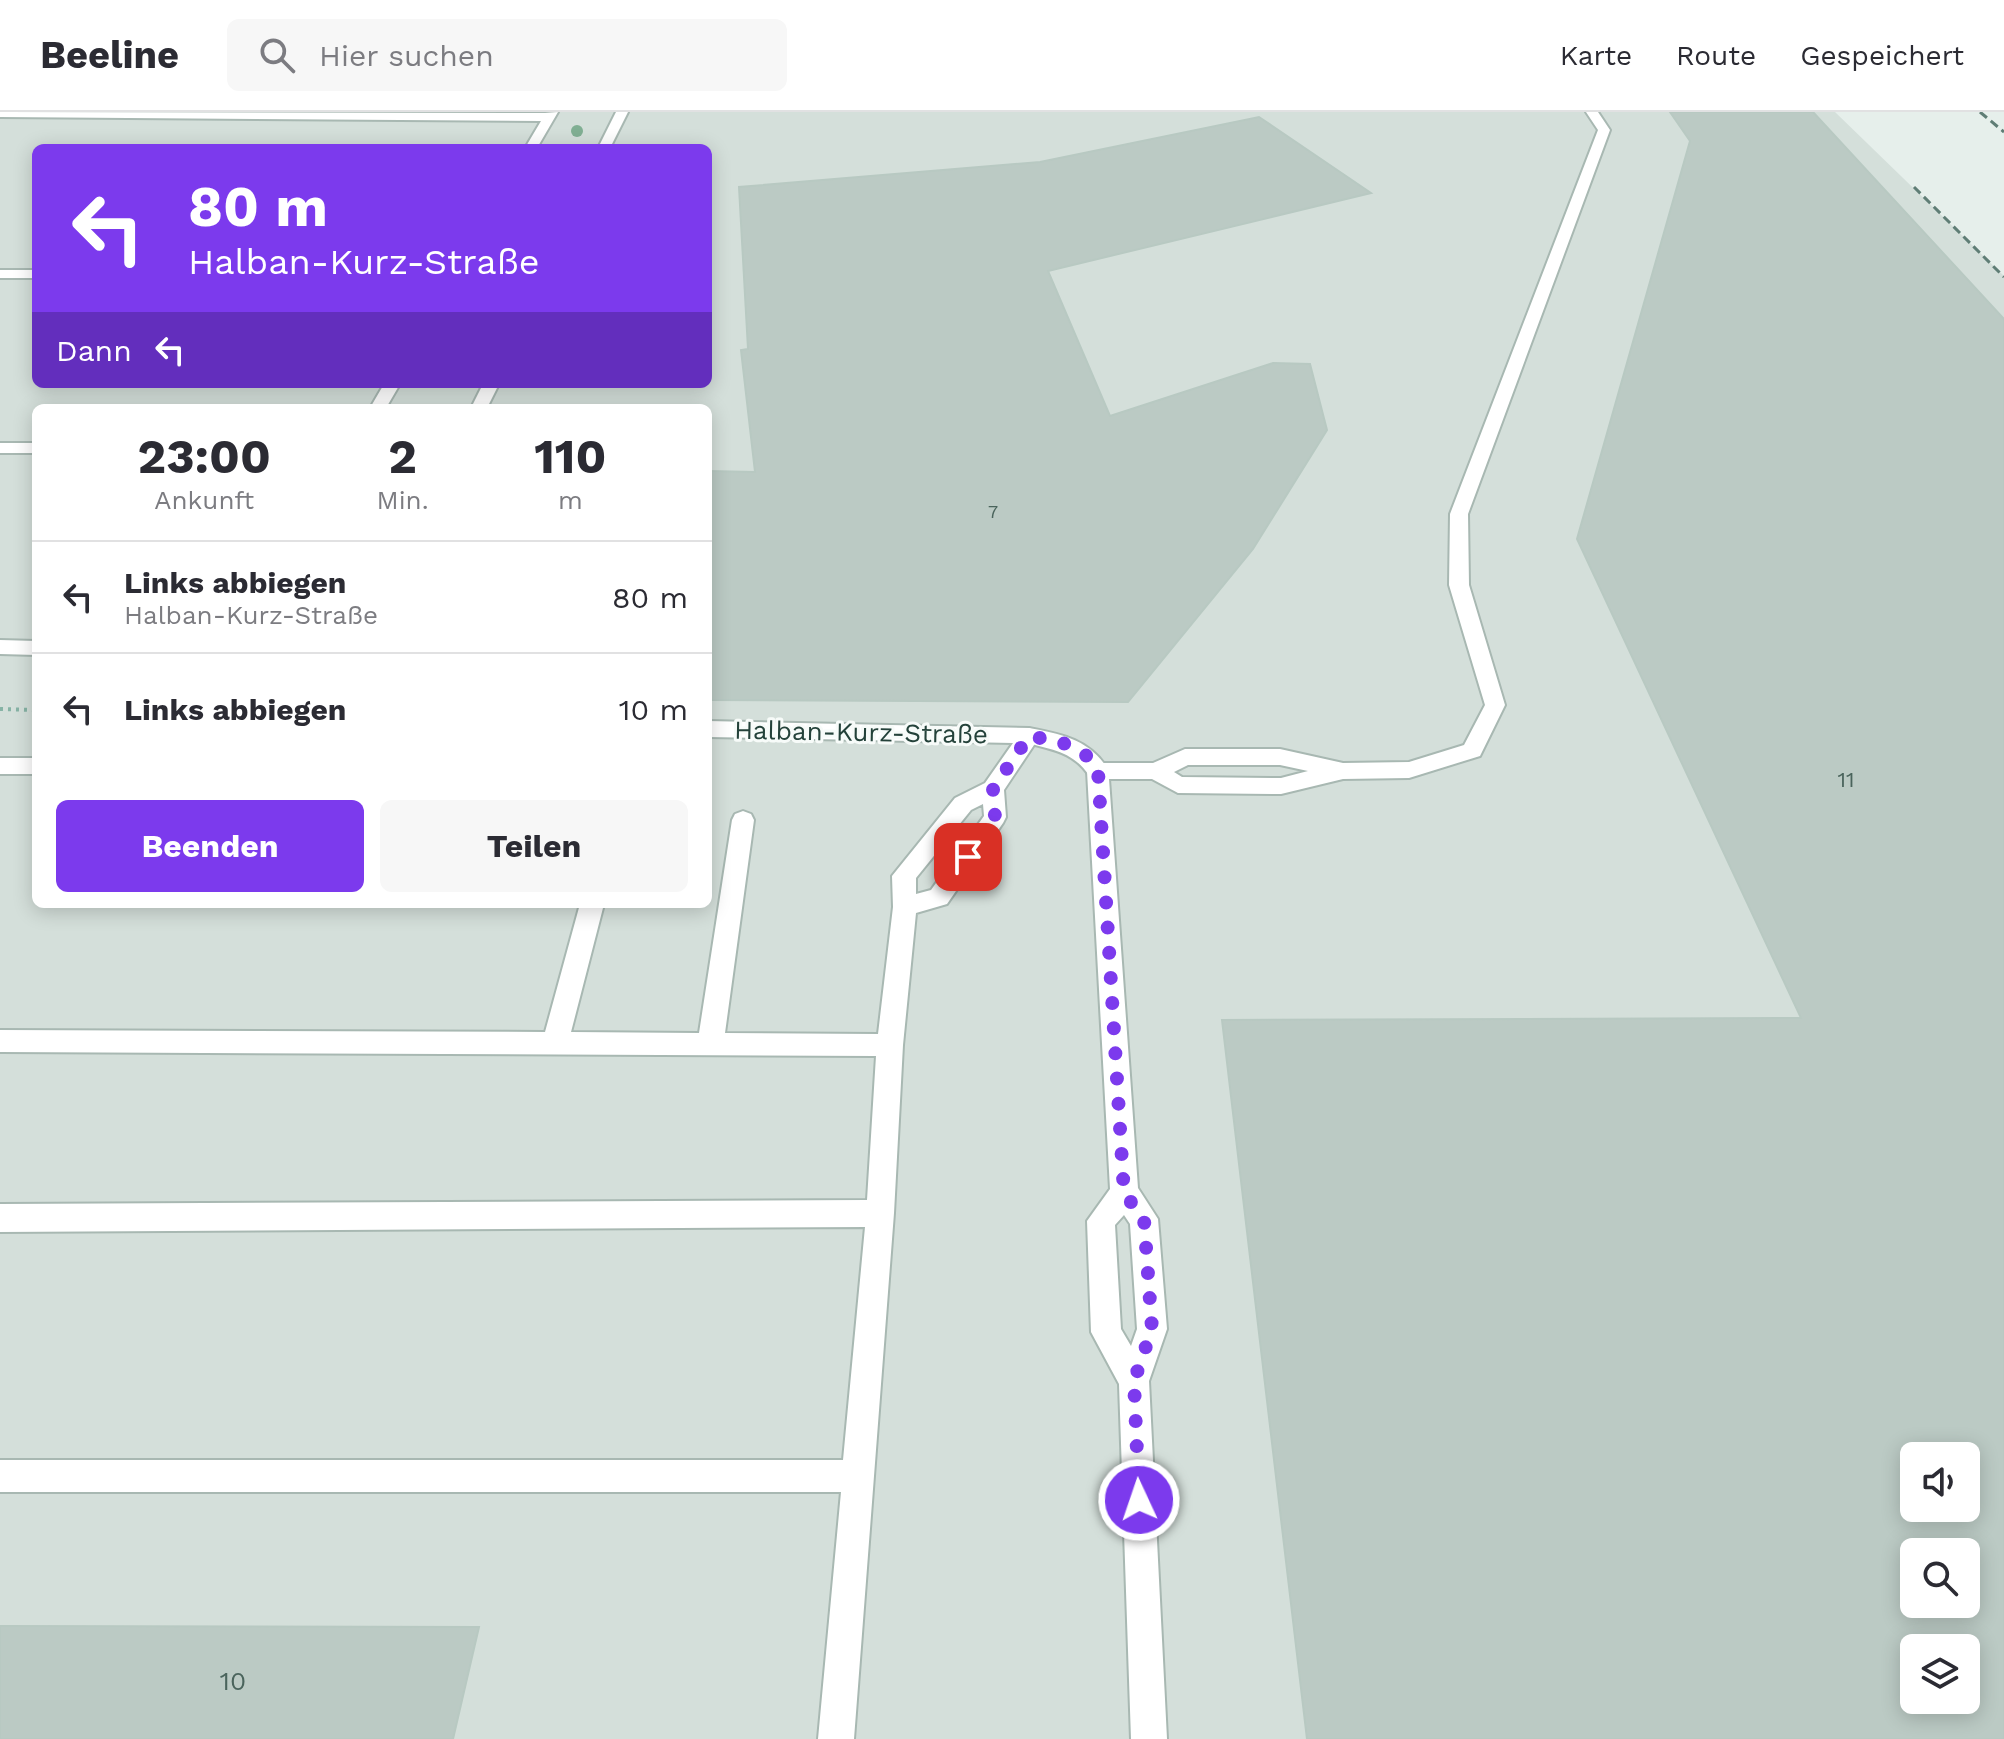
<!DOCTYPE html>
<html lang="de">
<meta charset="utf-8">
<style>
body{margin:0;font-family:"Work Sans",sans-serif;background:#f7f7f7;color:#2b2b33;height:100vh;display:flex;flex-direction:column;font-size:30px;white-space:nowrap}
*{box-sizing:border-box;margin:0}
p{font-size:26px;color:#7c7c81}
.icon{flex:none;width:44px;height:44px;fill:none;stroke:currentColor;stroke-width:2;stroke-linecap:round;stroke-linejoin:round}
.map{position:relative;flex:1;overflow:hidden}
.sheet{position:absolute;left:32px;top:292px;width:680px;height:504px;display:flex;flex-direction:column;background:#fff;border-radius:12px;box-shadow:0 4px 20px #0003}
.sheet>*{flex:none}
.guide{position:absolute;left:32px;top:32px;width:680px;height:244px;border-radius:12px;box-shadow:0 4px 20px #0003;background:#7c3aed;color:#fff;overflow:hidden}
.buttons{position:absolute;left:1900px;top:1330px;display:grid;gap:16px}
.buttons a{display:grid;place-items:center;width:80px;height:80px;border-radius:12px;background:#fff;box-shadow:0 4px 20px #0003;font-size:40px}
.pin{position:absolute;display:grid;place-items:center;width:68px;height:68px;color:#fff;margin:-34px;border-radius:16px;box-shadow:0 4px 12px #0006}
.me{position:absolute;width:88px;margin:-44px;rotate:357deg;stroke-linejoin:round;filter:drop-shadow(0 0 6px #0008)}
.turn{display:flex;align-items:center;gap:28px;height:168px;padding:0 24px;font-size:36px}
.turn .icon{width:104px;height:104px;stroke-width:2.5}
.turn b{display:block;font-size:56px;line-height:68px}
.then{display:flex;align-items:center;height:76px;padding:0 24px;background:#0003;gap:16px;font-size:30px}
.eta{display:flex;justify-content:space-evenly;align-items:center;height:136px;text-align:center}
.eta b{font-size:48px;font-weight:700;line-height:56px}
.primary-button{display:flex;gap:16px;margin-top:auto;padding:16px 24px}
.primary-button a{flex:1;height:92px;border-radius:12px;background:#7c3aed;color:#fff;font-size:32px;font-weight:700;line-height:92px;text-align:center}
.primary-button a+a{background:#f7f7f7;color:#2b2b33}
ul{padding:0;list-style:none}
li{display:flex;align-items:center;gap:24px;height:112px;padding:0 24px;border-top:2px solid #e1e1e2}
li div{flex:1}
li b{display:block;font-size:30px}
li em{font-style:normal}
header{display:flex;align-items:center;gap:48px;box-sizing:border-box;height:112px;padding:0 40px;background:#fff;border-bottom:2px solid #e1e1e2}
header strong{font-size:38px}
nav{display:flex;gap:44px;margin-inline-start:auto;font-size:28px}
.search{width:560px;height:72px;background:#f7f7f7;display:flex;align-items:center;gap:20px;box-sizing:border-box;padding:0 28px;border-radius:12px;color:#7c7c81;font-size:30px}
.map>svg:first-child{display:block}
.built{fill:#d4dfda;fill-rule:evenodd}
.building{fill:#bbcac4;stroke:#b8c9c2;stroke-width:2;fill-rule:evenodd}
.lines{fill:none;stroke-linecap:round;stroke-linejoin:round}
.lane-casing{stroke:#a8b8b2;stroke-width:4}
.street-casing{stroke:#a8b8b2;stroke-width:4}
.path{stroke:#86b3a5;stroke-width:4;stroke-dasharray:3 5;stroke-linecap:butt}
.lane{fill:#fff;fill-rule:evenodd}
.street{fill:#fff;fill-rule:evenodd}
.rail{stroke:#5f7d75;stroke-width:3;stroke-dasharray:9 5;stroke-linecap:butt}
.tree{fill:#80af93}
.route{stroke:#7c3aed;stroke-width:14;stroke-dasharray:0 25.2}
.labels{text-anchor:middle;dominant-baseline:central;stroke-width:6;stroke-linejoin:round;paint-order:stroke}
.far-number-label{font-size:18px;fill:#4a645c}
.number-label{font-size:22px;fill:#4a645c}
.street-label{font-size:26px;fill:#24423a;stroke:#f7fbf9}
.near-number-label{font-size:26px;fill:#4a645c}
</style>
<header>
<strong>Beeline</strong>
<div class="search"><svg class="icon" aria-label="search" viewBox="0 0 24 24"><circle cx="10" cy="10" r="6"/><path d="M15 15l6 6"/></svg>Hier suchen</div>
<nav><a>Karte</a><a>Route</a><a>Gespeichert</a></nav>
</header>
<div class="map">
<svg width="2004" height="1627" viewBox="0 0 2004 1627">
<rect width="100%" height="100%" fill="#e6efeb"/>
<path class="built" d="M 0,0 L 1835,0 L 2004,164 L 2004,1627 L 0,1627 ZM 36,36 L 708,36 L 708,272 L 36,272 ZM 36,296 L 708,296 L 708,792 L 36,792 ZM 1914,1344 L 1966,1344 L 1966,1396 L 1914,1396 ZM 1914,1440 L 1966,1440 L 1966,1492 L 1914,1492 ZM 1914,1536 L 1966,1536 L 1966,1588 L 1914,1588 Z"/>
<path class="building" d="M 1670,0 L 1813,0 L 2004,207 L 2004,1627 L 1307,1627 L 1222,908 L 1801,906 L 1577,427 L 1690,29 ZM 1914,1344 L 1966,1344 L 1966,1396 L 1914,1396 ZM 1914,1440 L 1966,1440 L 1966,1492 L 1914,1492 ZM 1914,1536 L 1966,1536 L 1966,1588 L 1914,1588 Z
M 1259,5 L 1371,81 L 1048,159 L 1110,304 L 1273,251 L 1310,252 L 1327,318 L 1253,437 L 1128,590 L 708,588 L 708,359 L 755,360 L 741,238 L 748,237 L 739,75 L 1040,50 Z
M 0,1514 L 479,1515 L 453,1627 L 0,1627 Z"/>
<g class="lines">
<g class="lane-casing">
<path id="lane" d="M 0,0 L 545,1 L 558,0 L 537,36 L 525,36 L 541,9 L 0,5 Z
M 1586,0 L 1598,0 L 1610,18 L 1468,402 L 1469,473 L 1505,593 L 1480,644 L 1409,666 L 1343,667 L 1281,682 L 1178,681 L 1152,667 L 1109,667 L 1138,1076 L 1158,1107 L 1167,1217 L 1149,1269 L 1167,1627 L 1131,1627 L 1119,1272 L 1091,1220 L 1087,1109 L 1110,1077 L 1087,659 L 1090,653 L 1098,651 L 1153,651 L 1185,637 L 1280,637 L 1343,651 L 1409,650 L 1464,633 L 1485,593 L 1449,473 L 1450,402 L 1598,18 ZM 1188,653 L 1280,653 L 1308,659 L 1281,666 L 1182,665 L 1174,660 ZM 1124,1103 L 1130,1112 L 1137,1217 L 1131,1234 L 1121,1217 L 1115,1113 Z
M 0,158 L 36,158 L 36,166 L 0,166 Z
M 384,272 L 400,272 L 386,296 L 370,296 Z
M 0,331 L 36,331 L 36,341 L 0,341 Z
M 0,528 L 36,529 L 36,543 L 0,542 Z
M 708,609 L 1029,616 L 1037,619 L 1040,624 L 1004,678 L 1006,705 L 1003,711 L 947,792 L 916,801 L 903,933 L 894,1101 L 854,1627 L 818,1627 L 841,1380 L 0,1380 L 0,1348 L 843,1348 L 865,1115 L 0,1120 L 0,1092 L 867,1088 L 876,944 L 0,940 L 0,918 L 545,920 L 580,792 L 604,792 L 571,920 L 699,921 L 732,708 L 735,702 L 743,699 L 751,702 L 754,708 L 725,921 L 878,922 L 893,795 L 892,764 L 955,686 L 985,671 L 1013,631 L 708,625 ZM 983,692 L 984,704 L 931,778 L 916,782 L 916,766 L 971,698 Z"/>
</g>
<g class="street-casing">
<path id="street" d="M 616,0 L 628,0 L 610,36 L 598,36 Z
M 483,272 L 499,272 L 487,296 L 471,296 Z
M 1029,616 C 1062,622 1091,628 1109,659 L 1106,665 L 1090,665 C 1073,638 1050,638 1021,629 L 1018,624 L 1021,619 Z
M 0,646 L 36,646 L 36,662 L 0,662 Z"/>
</g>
<path class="path" d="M 0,597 L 36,598"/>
<use href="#lane" class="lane"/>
<use href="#street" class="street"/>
<path class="rail" d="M 1980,0 L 2004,20
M 1914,75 L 2004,165"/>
</g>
<circle class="tree" cx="577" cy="19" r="6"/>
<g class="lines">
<path class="route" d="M 968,745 L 995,705 L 993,677 L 1029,624 C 1057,629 1084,632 1098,659 L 1124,1081 L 1144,1107 L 1152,1217 L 1134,1269 L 1139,1388"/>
</g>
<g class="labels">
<g class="far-number-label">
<text x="993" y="399">7</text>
</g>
<g class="number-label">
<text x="1846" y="667">11</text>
</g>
<g class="street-label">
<text transform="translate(861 620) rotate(1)">Halban-Kurz-Straße</text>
</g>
<g class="near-number-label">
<text x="233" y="1569">10</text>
</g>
</g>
</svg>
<div class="buttons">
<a><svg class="icon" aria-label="sound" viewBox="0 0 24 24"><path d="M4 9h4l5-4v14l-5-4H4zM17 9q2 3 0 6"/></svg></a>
<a><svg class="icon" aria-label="search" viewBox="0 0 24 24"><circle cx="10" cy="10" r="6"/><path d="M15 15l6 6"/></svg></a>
<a><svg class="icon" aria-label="layers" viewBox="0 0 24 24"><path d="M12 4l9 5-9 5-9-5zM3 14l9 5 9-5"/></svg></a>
</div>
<div class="pin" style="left:968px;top:745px;background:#d93025"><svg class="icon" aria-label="arrive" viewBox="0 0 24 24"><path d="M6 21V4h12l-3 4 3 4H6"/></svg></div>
<svg class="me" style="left:1139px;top:1388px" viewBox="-20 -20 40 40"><circle r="17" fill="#7c3aed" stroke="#fff" stroke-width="3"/><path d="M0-11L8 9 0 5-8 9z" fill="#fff"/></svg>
<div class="guide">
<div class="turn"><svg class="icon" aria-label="left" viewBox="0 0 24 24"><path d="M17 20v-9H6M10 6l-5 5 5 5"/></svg><div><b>80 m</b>Halban-Kurz-Straße</div></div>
<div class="then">Dann<svg class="icon" aria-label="left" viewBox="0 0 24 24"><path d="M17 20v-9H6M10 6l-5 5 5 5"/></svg></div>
</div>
<section class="sheet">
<div class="eta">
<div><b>23:00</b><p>Ankunft</p></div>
<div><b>2</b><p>Min.</p></div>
<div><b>110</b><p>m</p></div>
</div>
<ul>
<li><svg class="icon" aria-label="left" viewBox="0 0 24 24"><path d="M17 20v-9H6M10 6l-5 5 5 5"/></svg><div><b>Links abbiegen</b><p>Halban-Kurz-Straße</p></div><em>80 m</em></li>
<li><svg class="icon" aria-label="left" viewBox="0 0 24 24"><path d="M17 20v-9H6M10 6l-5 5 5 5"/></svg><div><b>Links abbiegen</b></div><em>10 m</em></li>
</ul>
<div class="primary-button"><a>Beenden</a><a>Teilen</a></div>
</section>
</div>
